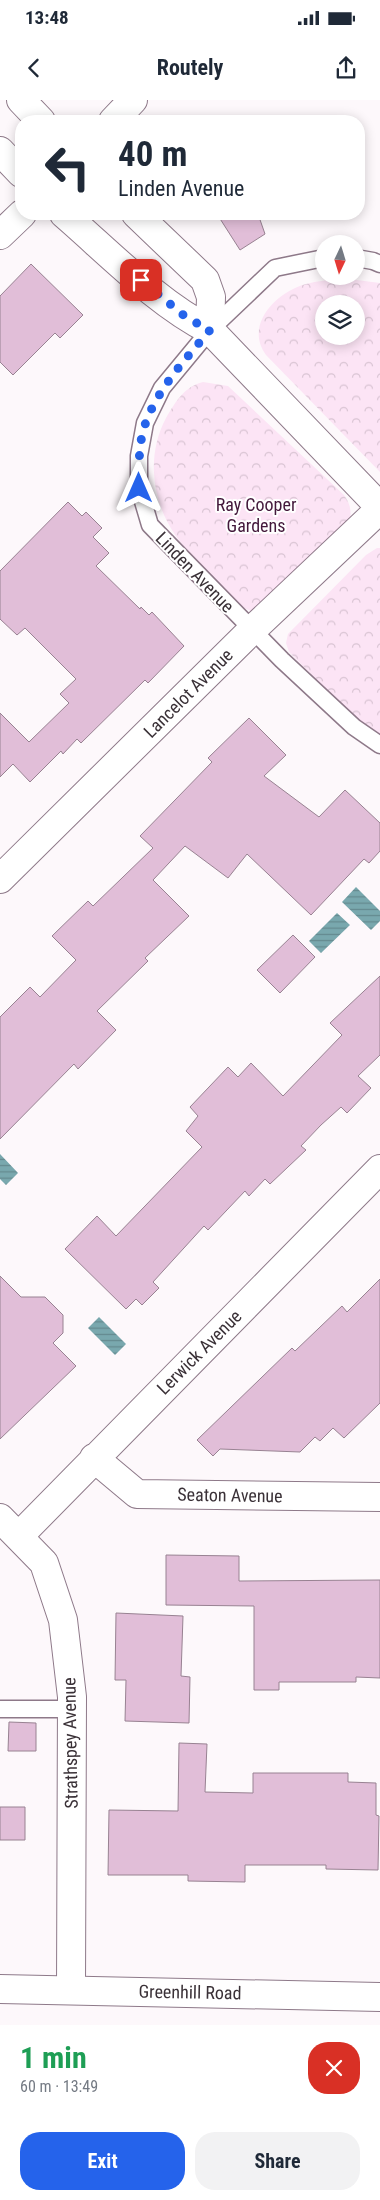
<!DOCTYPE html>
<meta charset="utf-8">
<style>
body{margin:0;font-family:"Roboto Condensed",sans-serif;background:#f2f2f3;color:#1f2937;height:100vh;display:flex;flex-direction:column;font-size:19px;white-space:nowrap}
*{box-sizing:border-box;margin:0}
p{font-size:16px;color:#747a83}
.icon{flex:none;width:28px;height:28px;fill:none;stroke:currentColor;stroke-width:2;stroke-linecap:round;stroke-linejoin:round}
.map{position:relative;height:1925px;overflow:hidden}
.panel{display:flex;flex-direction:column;background:#fff;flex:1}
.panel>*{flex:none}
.top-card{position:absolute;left:15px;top:15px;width:350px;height:105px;border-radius:20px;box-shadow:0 2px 12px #0003;background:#fff;color:#1f2937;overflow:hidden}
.needle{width:32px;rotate:184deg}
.tools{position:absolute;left:315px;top:135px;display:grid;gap:10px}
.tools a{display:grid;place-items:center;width:50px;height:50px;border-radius:50%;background:#fff;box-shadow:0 2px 12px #0003;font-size:25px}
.pin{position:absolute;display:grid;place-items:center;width:42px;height:42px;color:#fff;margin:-21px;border-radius:10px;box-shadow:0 2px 8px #0006}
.me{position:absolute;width:55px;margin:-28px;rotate:0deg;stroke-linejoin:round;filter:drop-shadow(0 0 4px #0008)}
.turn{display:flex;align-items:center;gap:18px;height:105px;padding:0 20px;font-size:22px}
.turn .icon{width:65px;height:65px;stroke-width:2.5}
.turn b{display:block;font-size:35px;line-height:42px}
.round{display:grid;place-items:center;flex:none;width:52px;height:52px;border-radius:20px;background:#f2f2f3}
.overview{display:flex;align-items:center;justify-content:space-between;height:85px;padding:0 20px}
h1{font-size:30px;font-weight:700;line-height:38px;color:#1e9e55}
.primary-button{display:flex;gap:10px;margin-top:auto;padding:10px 20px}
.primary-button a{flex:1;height:58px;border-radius:20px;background:#2563eb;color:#fff;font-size:20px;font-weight:700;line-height:58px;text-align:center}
.primary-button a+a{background:#f2f2f3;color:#1f2937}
.status{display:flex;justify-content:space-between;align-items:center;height:35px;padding:0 25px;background:#fff;direction:ltr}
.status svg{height:14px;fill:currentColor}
header{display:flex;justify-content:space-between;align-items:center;height:65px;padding:0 20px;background:#fff;font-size:22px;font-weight:700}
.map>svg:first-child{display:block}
.forest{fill:url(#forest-crowns);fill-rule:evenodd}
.water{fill:url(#water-rules)}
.building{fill:#e1bed8;stroke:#988292}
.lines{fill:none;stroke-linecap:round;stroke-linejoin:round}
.service-casing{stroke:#8e7989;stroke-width:19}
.minor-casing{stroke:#8e7989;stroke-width:30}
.secondary-casing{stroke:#8e7989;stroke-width:30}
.service{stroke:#fff;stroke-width:16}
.minor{stroke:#fff;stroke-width:28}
.secondary{stroke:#fff;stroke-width:28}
.route{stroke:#2563eb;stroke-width:9;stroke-dasharray:0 16.2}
.labels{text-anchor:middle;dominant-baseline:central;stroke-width:4;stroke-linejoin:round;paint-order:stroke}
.park-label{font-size:18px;fill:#43183b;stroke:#fff}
.street-label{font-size:18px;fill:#3a3137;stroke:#fff}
</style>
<div class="status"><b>13:48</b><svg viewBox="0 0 49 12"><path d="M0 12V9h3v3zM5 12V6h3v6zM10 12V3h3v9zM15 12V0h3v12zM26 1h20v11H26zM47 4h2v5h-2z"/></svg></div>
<header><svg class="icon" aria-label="back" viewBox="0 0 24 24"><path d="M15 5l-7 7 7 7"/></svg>Routely<svg class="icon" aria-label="share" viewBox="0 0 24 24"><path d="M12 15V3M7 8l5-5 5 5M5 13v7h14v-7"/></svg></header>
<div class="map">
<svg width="380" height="1925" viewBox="0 0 380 1925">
<defs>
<pattern id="forest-crowns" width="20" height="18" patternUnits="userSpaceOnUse" patternTransform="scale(1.25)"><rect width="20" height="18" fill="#fce4f5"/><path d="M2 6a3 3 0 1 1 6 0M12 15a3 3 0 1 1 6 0" fill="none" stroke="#d9c4d3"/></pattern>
<pattern id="water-rules" width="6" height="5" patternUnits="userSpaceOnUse" patternTransform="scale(1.25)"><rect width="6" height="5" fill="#79a8ae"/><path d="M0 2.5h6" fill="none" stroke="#64898e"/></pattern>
</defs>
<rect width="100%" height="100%" fill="#fdf8fb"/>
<path class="forest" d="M 341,178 L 380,183 L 380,372 L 266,255 C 244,225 276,192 306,184 C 317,181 329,180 341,178 ZM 324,204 L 356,204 L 356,236 L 324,236 Z
M 203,282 L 228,286 L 344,395 C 351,405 352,412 349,425 L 261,510 L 251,511 L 242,507 C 203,466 157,434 154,373 C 153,354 157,335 166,318 C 176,301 184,287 203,282 Z
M 377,448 L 380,448 L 380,634 L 360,623 L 289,552 L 286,543 L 288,534 L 366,455 Z"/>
<path class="water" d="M 356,787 L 380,811 L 380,821 L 371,830 L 342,802 Z
M 337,813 L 350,825 L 321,853 L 309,841 Z
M 0,1054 L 18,1073 L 6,1085 L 0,1079 Z
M 99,1217 L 126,1244 L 115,1255 L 88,1228 Z"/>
<path class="building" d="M 217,114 L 258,114 L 265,134 L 240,150 Z
M 31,164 L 83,215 L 60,238 L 55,233 L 13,275 L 0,262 L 0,196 Z
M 68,402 L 82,416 L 86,412 L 102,428 L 93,437 L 109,453 L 96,466 L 140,509 L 141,507 L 149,515 L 152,512 L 184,546 L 148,583 L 145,580 L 81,643 L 77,639 L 63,654 L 61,651 L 30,682 L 13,664 L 0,677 L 0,613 L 29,642 L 69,603 L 60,594 L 76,579 L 25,528 L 17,535 L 0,519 L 0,471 Z
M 249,618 L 286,655 L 264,676 L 319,717 L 345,690 L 380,723 L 380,751 L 369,763 L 364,759 L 311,815 L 247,754 L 228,778 L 185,746 L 153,780 L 189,816 L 145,858 L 148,861 L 97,911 L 116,930 L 78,969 L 74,964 L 0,1039 L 0,917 L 30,887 L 40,897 L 76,860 L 52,836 L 88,801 L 93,806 L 153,748 L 140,736 L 212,662 L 208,658 Z
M 293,835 L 315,857 L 280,893 L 257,870 Z
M 380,876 L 380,955 L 358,976 L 371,988 L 347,1013 L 341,1007 L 321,1025 L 301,1046 L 306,1050 L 270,1084 L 265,1079 L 249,1096 L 245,1091 L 208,1130 L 204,1126 L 153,1182 L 159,1188 L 142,1205 L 136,1199 L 126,1209 L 65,1149 L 97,1116 L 116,1136 L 202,1047 L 186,1031 L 198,1016 L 190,1007 L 228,967 L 238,977 L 251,963 L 283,996 L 342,935 L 330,923 Z
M 0,1176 L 21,1197 L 45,1197 L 63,1215 L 63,1233 L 53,1243 L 76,1266 L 0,1339 Z
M 380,1179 L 380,1303 L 344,1338 L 333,1328 L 320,1341 L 315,1337 L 300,1352 L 220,1349 L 213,1356 L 197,1340 L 292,1248 L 295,1251 L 342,1206 L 347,1212 Z
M 166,1455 L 239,1456 L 239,1481 L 380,1480 L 380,1578 L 356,1577 L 356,1582 L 279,1582 L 279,1590 L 254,1590 L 254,1506 L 166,1505 Z
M 116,1513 L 183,1516 L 181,1576 L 190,1577 L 189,1623 L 125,1621 L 126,1580 L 115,1580 Z
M 9,1622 L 36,1623 L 36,1651 L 8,1651 Z
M 179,1643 L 207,1644 L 205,1692 L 253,1693 L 253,1673 L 348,1673 L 348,1682 L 376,1683 L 376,1715 L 379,1716 L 378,1770 L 326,1769 L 326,1765 L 245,1765 L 245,1782 L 188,1781 L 188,1775 L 108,1775 L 109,1710 L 178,1711 Z
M 0,1707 L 25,1707 L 25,1740 L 0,1740 Z"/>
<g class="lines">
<g class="service-casing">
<path id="service" d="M 324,158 L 275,168 L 210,230 L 162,288 L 145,323 L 139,356 L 139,388 L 150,425 L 282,560 L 354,627 L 380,645
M 356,158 L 373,161 L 380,164
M 0,1609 L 72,1609"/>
</g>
<g class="minor-casing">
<path id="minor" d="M 21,0 L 41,21
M 113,21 L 133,0
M 0,51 L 21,73
M 64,114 C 108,152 158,204 210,230 L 380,407
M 136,114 L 205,180 L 211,197 L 210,230
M 0,135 L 22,114
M 0,779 L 252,530 L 380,409
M 94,1358 L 137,1394 L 380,1397
M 0,1418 L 44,1463 L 63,1520 L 72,1597 L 71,1889
M 19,1436 L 380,1069"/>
</g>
<g class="secondary-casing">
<path id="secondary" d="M 0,1889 L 380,1897"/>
</g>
<use href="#service" class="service"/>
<use href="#minor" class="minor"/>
<use href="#secondary" class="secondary"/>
</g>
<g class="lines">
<path class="route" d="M 139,388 C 139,366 138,343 146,322 C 159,287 186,259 210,230 L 187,218 L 141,180"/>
</g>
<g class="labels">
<g class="park-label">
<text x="256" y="404">Ray Cooper<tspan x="256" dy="21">Gardens</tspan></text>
</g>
<g class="street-label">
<text transform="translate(195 472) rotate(46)">Linden Avenue</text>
<text transform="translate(188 593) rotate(-45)">Lancelot Avenue</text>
<text transform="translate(199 1252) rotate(-45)">Lerwick Avenue</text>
<text transform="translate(230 1395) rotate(1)">Seaton Avenue</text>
<text transform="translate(70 1643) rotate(-91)">Strathspey Avenue</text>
<text transform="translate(190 1892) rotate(1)">Greenhill Road</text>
</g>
</g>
</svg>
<div class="tools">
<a><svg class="needle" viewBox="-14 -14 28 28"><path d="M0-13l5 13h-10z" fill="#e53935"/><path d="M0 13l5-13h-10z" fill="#747a83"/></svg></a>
<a><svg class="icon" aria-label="layers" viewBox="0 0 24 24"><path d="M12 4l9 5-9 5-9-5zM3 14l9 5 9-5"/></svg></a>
</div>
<div class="pin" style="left:141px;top:180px;background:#d93025"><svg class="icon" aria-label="arrive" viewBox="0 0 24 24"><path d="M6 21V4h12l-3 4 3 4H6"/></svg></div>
<svg class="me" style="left:139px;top:388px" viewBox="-20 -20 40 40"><path d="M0-17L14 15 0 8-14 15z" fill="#2563eb" stroke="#fff" stroke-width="4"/></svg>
<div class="top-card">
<div class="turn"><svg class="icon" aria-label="left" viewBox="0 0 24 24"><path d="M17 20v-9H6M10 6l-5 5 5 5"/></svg><div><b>40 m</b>Linden Avenue</div></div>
</div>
</div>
<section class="panel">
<div class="overview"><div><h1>1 min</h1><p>60 m · 13:49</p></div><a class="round" style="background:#d93025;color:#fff"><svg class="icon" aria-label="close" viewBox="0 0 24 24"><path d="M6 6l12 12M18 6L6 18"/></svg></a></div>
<div class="primary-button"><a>Exit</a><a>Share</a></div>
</section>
